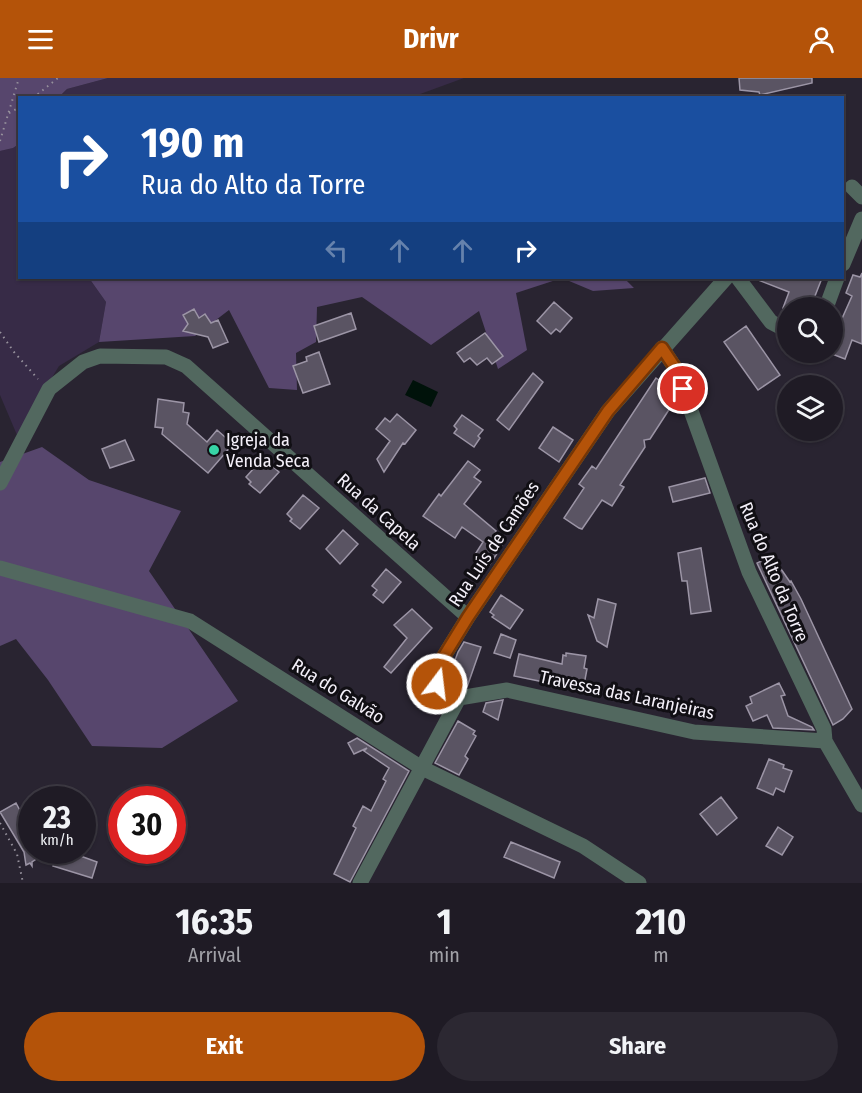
<!DOCTYPE html>
<meta charset="utf-8">
<style>
body{margin:0;font-family:"Fira Sans Condensed",sans-serif;background:#2c2832;color:#f1f3f6;height:100vh;display:flex;flex-direction:column;font-size:22px;white-space:nowrap}
*{box-sizing:border-box;margin:0}
p{font-size:20px;color:#a1a1a7}
.icon{flex:none;width:33px;height:33px;fill:none;stroke:currentColor;stroke-width:2;stroke-linecap:round;stroke-linejoin:round}
.map{position:relative;height:805px;overflow:hidden}
.drawer{display:flex;flex-direction:column;background:#1f1b25;flex:1}
.drawer>*{flex:none}
.guide{position:absolute;left:18px;top:18px;width:826px;height:183px;border-radius:0px;box-shadow:0 2px 4px #0004,0 0 0 2px #3c3942;background:#1a4fa0;color:#fff;overflow:hidden}
.buttons{position:absolute;left:777px;top:219px;display:grid;gap:12px}
.buttons a{display:grid;place-items:center;width:66px;height:66px;border-radius:50%;background:#1f1b25;box-shadow:0 2px 4px #0004,0 0 0 2px #3c3942;font-size:30px}
.speed{position:absolute;left:18px;top:708px;display:flex;gap:12px;font-size:30px;font-weight:700;text-align:center}
.speed>*{display:grid;place-content:center;width:78px;height:78px;border-radius:50%;background:#1f1b25;box-shadow:0 2px 4px #0004,0 0 0 2px #3c3942;line-height:1}
.speed small{font-size:15px;font-weight:400}
.speed .limit{border:9px solid #d22;background:#fff;color:#111}
.pin{position:absolute;display:grid;place-items:center;width:51px;height:51px;color:#fff;margin:-26px;border:3px solid #fff;border-radius:50%;box-shadow:0 2px 6px #0007}
.me{position:absolute;width:66px;margin:-33px;rotate:15deg;stroke-linejoin:round;filter:drop-shadow(0 0 4px #0008)}
.turn{display:flex;align-items:center;gap:21px;height:126px;padding:0 24px;font-size:27px}
.turn .icon{width:78px;height:78px;stroke-width:2.5}
.turn b{display:block;font-size:42px;line-height:51px}
.lanes{display:flex;align-items:center;height:57px;padding:0 24px;background:#0003;justify-content:center;gap:30px;direction:ltr}
.lanes .off{opacity:.35}
.eta{display:flex;justify-content:space-evenly;align-items:center;height:102px;text-align:center}
.eta b{font-size:36px;font-weight:700;line-height:42px}
.action{display:flex;gap:12px;margin-top:auto;padding:12px 24px}
.action a{flex:1;height:69px;border-radius:36px;background:#b45309;color:#fff;font-size:24px;font-weight:700;line-height:69px;text-align:center}
.action a+a{background:#2c2832;color:#f1f3f6}
header{display:flex;justify-content:space-between;align-items:center;height:78px;padding:0 24px;background:#b45309;color:#fff;font-size:27px;font-weight:700}
.map>svg:first-child{display:block}
.green{fill:#372b47}
.forest{fill:#57466d}
.water{fill:#00120a}
.building{fill:#5a5463;stroke:#9c95a6;stroke-width:1.5}
.lines{fill:none;stroke-linecap:round;stroke-linejoin:round}
.path{stroke:#96919c;stroke-width:2;stroke-dasharray:1.5 4.5;stroke-linecap:butt}
.street{stroke:#52685f;stroke-width:15}
.route-casing{stroke:#753606;stroke-width:15}
.route{stroke:#b45309;stroke-width:10}
.poi-dot{fill:#37d4a6;stroke:#110f14;stroke-width:2}
.labels{text-anchor:middle;dominant-baseline:central;stroke-width:6;stroke-linejoin:round;paint-order:stroke}
.poi-label{font-size:18px;fill:#f4f0f9;stroke:#110f14;text-anchor:start}
.street-label{font-size:18px;fill:#f4f0f9;stroke:#110f14}
</style>
<header><svg class="icon" aria-label="menu" viewBox="0 0 24 24"><path d="M4 6h16M4 12h16M4 18h16"/></svg>Drivr<svg class="icon" aria-label="person" viewBox="0 0 24 24"><circle cx="12" cy="8" r="4"/><path d="M4 21q1-7 8-7t8 7"/></svg></header>
<div class="map">
<svg width="862" height="805" viewBox="0 0 862 805">
<rect width="100%" height="100%" fill="#292431"/>
<path class="green" d="M 108,0 L 464,0 L 412,19 L 59,20 L 67,11 Z
M 19,66 L 20,200 L 89,200 L 106,224 L 99,264 L 59,288 L 17,357 L 0,317 L 0,73 L 13,70 Z"/>
<path class="forest" d="M 0,0 L 108,0 L 67,11 L 59,19 L 20,20 L 19,66 L 13,70 L 0,73 Z
M 89,200 L 624,200 L 634,210 L 593,213 L 562,200 L 516,215 L 527,272 L 498,291 L 479,233 L 431,267 L 362,219 L 317,229 L 316,264 L 296,275 L 297,312 L 269,310 L 229,232 L 195,258 L 99,264 L 106,224 Z
M 42,369 L 89,402 L 181,433 L 149,493 L 238,623 L 162,670 L 92,668 L 48,602 L 16,561 L 0,568 L 0,384 Z"/>
<path class="water" d="M 413,302 L 438,314 L 431,329 L 405,317 Z"/>
<path class="building" d="M 739,0 L 812,0 L 812,5 L 760,17 L 759,14 L 740,12 Z
M 862,195 L 862,266 L 852,262 L 845,281 L 832,276 L 832,263 L 852,218 L 846,215 L 853,197 L 860,199 Z
M 753,200 L 822,200 L 813,223 L 806,221 L 802,230 L 783,230 L 789,214 Z
M 554,224 L 572,240 L 560,254 L 556,251 L 551,256 L 537,243 Z
M 194,231 L 199,240 L 205,236 L 211,245 L 218,242 L 228,264 L 213,270 L 208,259 L 183,253 L 188,246 L 183,237 Z
M 351,235 L 356,251 L 319,264 L 314,248 Z
M 746,248 L 780,297 L 758,312 L 724,264 Z
M 485,255 L 503,278 L 492,286 L 487,280 L 477,287 L 470,280 L 464,284 L 457,275 Z
M 319,274 L 330,306 L 303,315 L 293,288 L 307,283 L 306,279 Z
M 533,295 L 543,304 L 509,352 L 497,342 Z
M 656,300 L 671,310 L 669,313 L 673,317 L 674,324 L 650,361 L 644,362 L 645,369 L 620,407 L 624,409 L 612,428 L 602,422 L 582,451 L 579,450 L 564,440 L 584,410 L 579,406 L 592,388 L 596,391 Z
M 158,321 L 184,325 L 183,334 L 189,335 L 187,346 L 207,364 L 217,352 L 233,366 L 208,395 L 162,356 L 163,350 L 155,349 Z
M 397,336 L 416,352 L 405,366 L 403,365 L 384,394 L 377,381 L 390,363 L 376,351 L 385,340 L 390,344 Z
M 462,337 L 483,352 L 478,358 L 480,360 L 474,369 L 454,355 L 457,351 L 454,348 Z
M 553,349 L 573,362 L 559,384 L 539,370 Z
M 125,362 L 134,382 L 110,390 L 102,371 Z
M 263,380 L 279,394 L 260,415 L 249,406 L 251,404 L 246,399 Z
M 468,383 L 480,392 L 474,399 L 481,404 L 464,426 L 496,453 L 492,459 L 503,466 L 489,488 L 474,478 L 483,464 L 462,449 L 455,460 L 423,438 L 439,416 L 441,418 Z
M 705,400 L 710,415 L 673,424 L 669,409 Z
M 303,417 L 319,430 L 300,451 L 290,443 L 292,441 L 287,436 Z
M 343,452 L 358,466 L 340,486 L 326,471 Z
M 701,470 L 711,533 L 691,536 L 687,503 L 682,503 L 678,475 Z
M 772,478 L 790,504 L 791,503 L 801,521 L 852,631 L 843,641 L 833,647 L 757,485 Z
M 386,491 L 401,504 L 383,525 L 373,517 L 377,512 L 372,508 Z
M 501,517 L 523,532 L 510,551 L 492,539 L 494,537 L 490,534 Z
M 598,521 L 616,526 L 607,569 L 597,563 L 588,537 L 594,540 Z
M 412,531 L 432,550 L 391,595 L 384,589 L 407,560 L 394,547 Z
M 501,556 L 516,562 L 510,580 L 494,575 Z
M 464,564 L 481,569 L 467,609 L 461,610 L 448,601 L 458,574 Z
M 566,575 L 586,578 L 584,590 L 587,591 L 584,607 L 544,602 L 544,604 L 514,598 L 519,576 L 562,586 L 563,577 L 566,578 Z
M 779,605 L 785,617 L 781,618 L 788,638 L 812,649 L 814,652 L 773,650 L 767,637 L 753,643 L 746,628 L 752,625 L 750,619 Z
M 503,622 L 498,642 L 483,634 L 486,625 Z
M 458,643 L 475,653 L 473,656 L 476,658 L 465,678 L 468,681 L 459,697 L 435,685 Z
M 357,660 L 409,693 L 350,804 L 334,796 L 356,750 L 353,748 L 363,728 L 371,733 L 386,703 L 383,701 L 389,690 L 364,673 L 367,670 L 354,676 L 348,665 Z
M 769,681 L 784,687 L 783,690 L 792,693 L 784,714 L 776,710 L 773,717 L 757,710 Z
M 721,719 L 737,740 L 717,757 L 700,736 Z
M 16,725 L 24,740 L 32,735 L 32,772 L 50,772 L 32,784 L 32,788 L 30,785 L 26,787 L 24,774 L 0,734 Z
M 778,749 L 793,759 L 782,777 L 766,768 Z
M 511,764 L 560,784 L 554,800 L 504,779 Z
M 58,772 L 64,772 L 97,784 L 92,800 L 53,788 Z"/>
<g class="lines">
<path class="path" d="M 33,20 L 58,0
M 9,35 L 20,29
M 0,63 L 19,0
M 0,254 L 14,274 L 38,301
M 0,745 L 17,776 L 23,805"/>
<path class="street" d="M 852,109 L 862,119
M 843,186 L 862,141
M 738,200 L 771,244 L 788,253
M 826,230 L 837,200
M 662,270 L 676,291 L 749,494 L 824,651 L 825,663 L 862,727
M 0,405 L 49,311 L 83,284 L 100,278 L 166,279 L 186,288 L 468,539
M 0,490 L 190,543 L 422,690 L 583,768 L 639,805
M 459,620 L 507,612 L 694,654 L 825,663
M 360,805 L 459,620 L 437,606 L 436,591 L 468,539 L 608,333 L 726,200"/>
</g>
<g class="lines">
<g class="route-casing">
<path id="route" d="M 437,606 L 436,591 L 468,539 L 608,333 L 662,270 L 676,291 L 683,311"/>
</g>
<use href="#route" class="route"/>
</g>
<circle class="poi-dot" cx="214" cy="372" r="6"/>
<g class="labels">
<g class="poi-label">
<text x="226" y="362">Igreja da<tspan x="226" dy="21">Venda Seca</tspan></text>
</g>
<g class="street-label">
<text transform="translate(379 434) rotate(42)">Rua da Capela</text>
<text transform="translate(494 466) rotate(-56)">Rua Luís de Camões</text>
<text transform="translate(774 494) rotate(67)">Rua do Alto da Torre</text>
<text transform="translate(338 613) rotate(32)">Rua do Galvão</text>
<text transform="translate(627 617) rotate(12)">Travessa das Laranjeiras</text>
</g>
</g>
</svg>
<div class="buttons">
<a><svg class="icon" aria-label="search" viewBox="0 0 24 24"><circle cx="10" cy="10" r="6"/><path d="M15 15l6 6"/></svg></a>
<a><svg class="icon" aria-label="layers" viewBox="0 0 24 24"><path d="M12 4l9 5-9 5-9-5zM3 14l9 5 9-5"/></svg></a>
</div>
<div class="speed"><div>23<small>km/h</small></div><div class="limit">30</div></div>
<div class="pin" style="left:683px;top:311px;background:#d93025"><svg class="icon" aria-label="arrive" viewBox="0 0 24 24"><path d="M6 21V4h12l-3 4 3 4H6"/></svg></div>
<svg class="me" style="left:437px;top:606px" viewBox="-20 -20 40 40"><circle r="17" fill="#b45309" stroke="#fff" stroke-width="3"/><path d="M0-11L8 9 0 5-8 9z" fill="#fff"/></svg>
<div class="guide">
<div class="turn"><svg class="icon" aria-label="right" viewBox="0 0 24 24"><path d="M7 20v-9h11M14 6l5 5-5 5"/></svg><div><b>190 m</b>Rua do Alto da Torre</div></div>
<div class="lanes"><svg class="icon off" aria-label="left" viewBox="0 0 24 24"><path d="M17 20v-9H6M10 6l-5 5 5 5"/></svg><svg class="icon off" aria-label="ahead" viewBox="0 0 24 24"><path d="M12 20V5M6 11l6-6 6 6"/></svg><svg class="icon off" aria-label="ahead" viewBox="0 0 24 24"><path d="M12 20V5M6 11l6-6 6 6"/></svg><svg class="icon" aria-label="right" viewBox="0 0 24 24"><path d="M7 20v-9h11M14 6l5 5-5 5"/></svg></div>
</div>
</div>
<section class="drawer">
<div class="eta">
<div><b>16:35</b><p>Arrival</p></div>
<div><b>1</b><p>min</p></div>
<div><b>210</b><p>m</p></div>
</div>
<div class="action"><a>Exit</a><a>Share</a></div>
</section>
